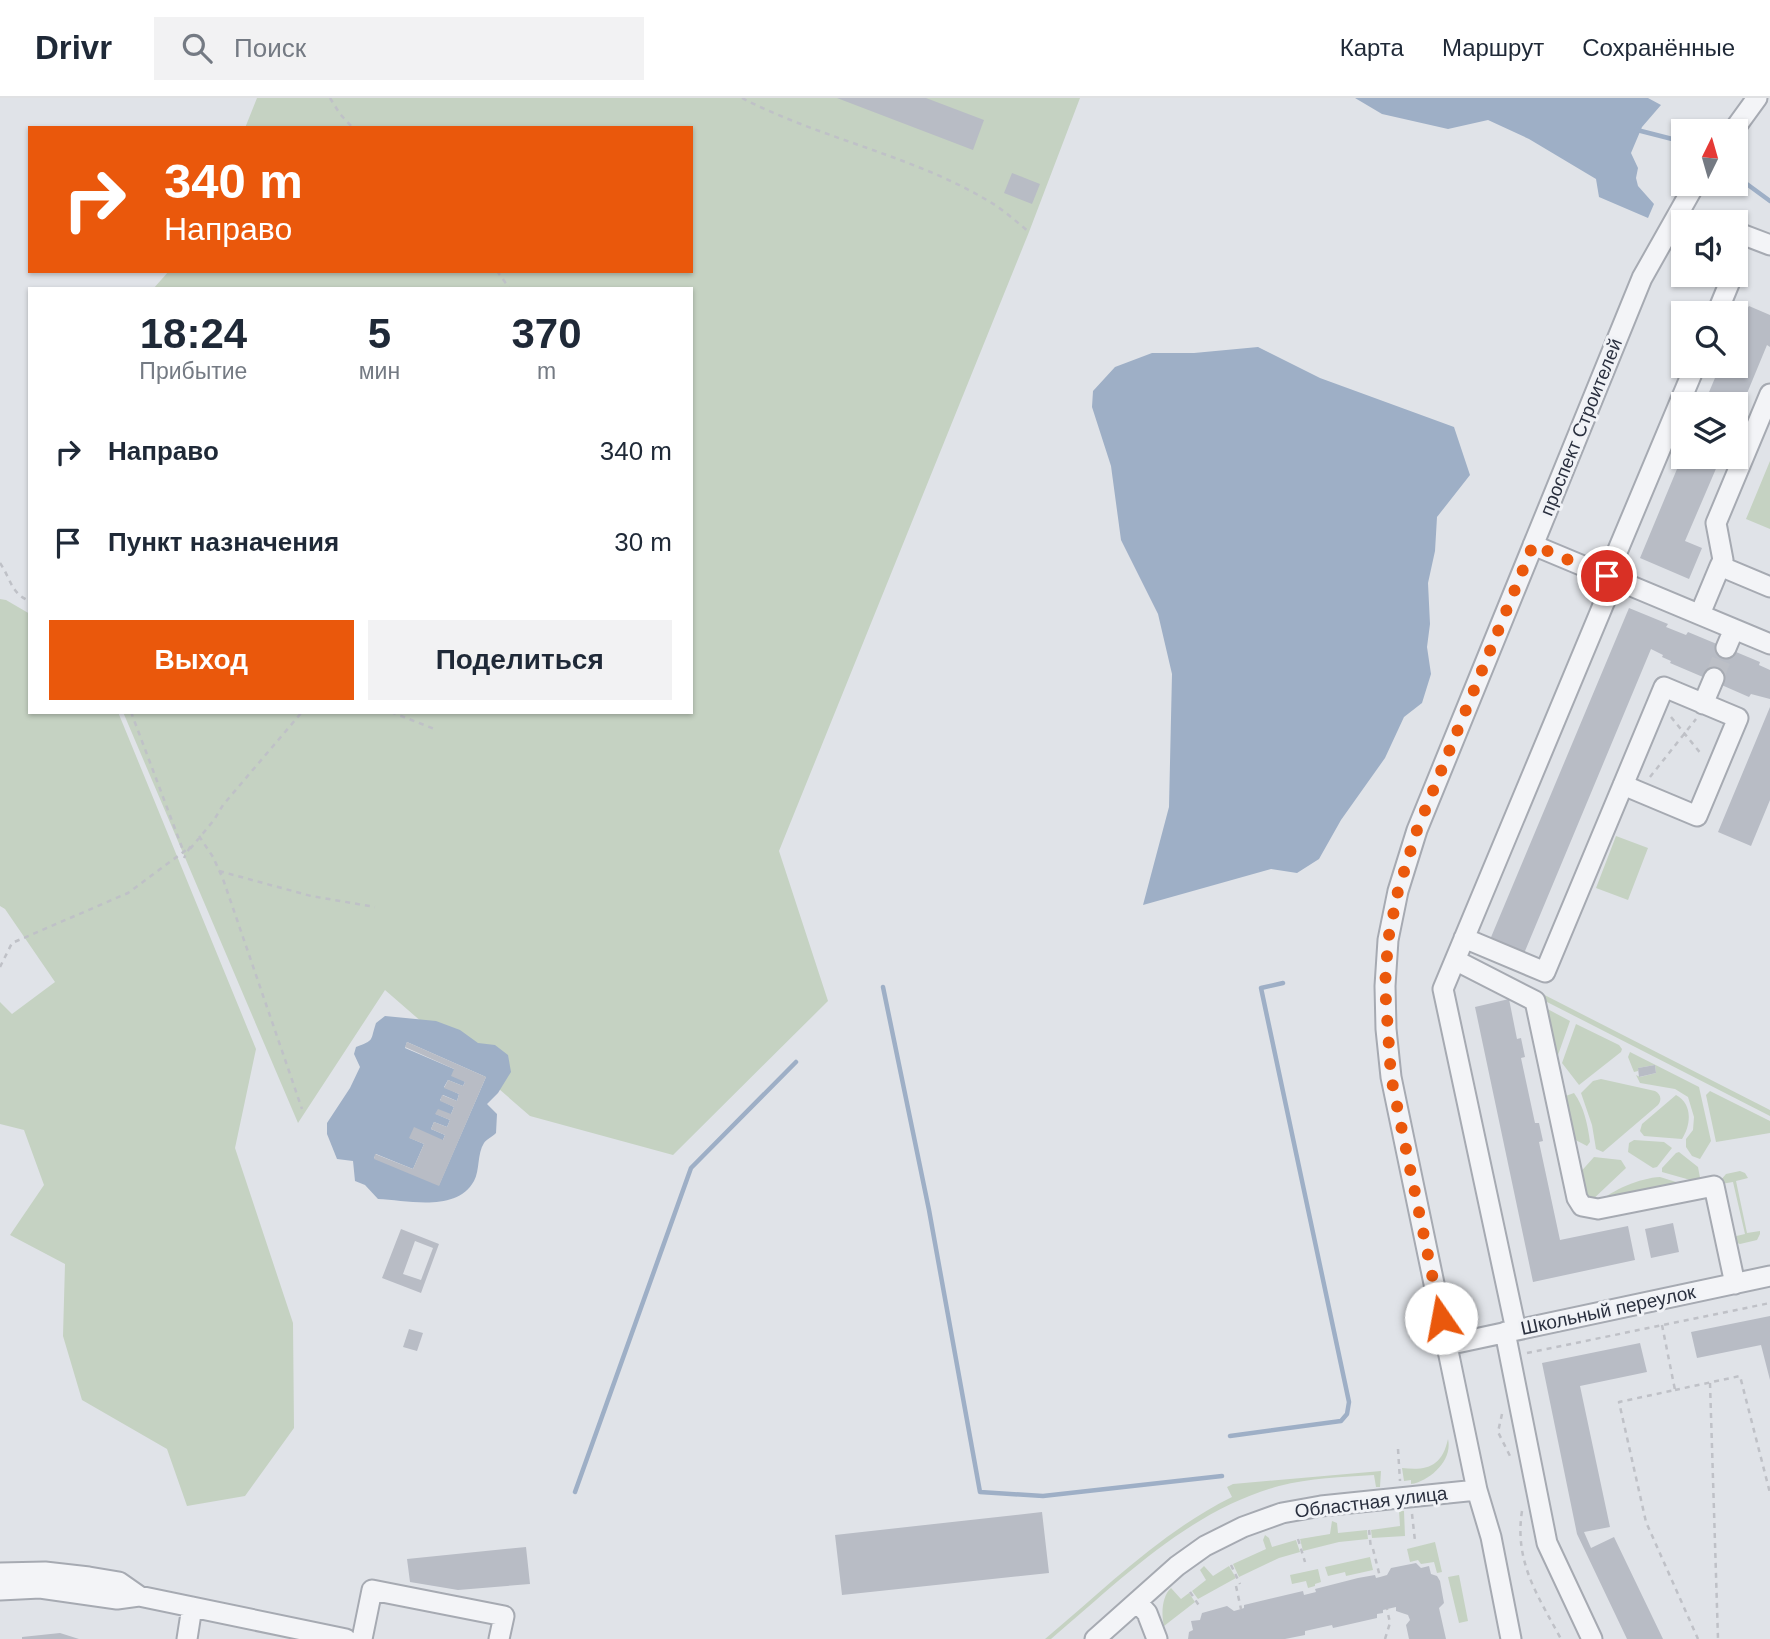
<!DOCTYPE html>
<html lang="ru">
<meta charset="utf-8">
<style>
body{margin:0;font-family:Arial,sans-serif;background:#f2f2f3;color:#1f2937;height:100vh;display:flex;flex-direction:column;font-size:26px;white-space:nowrap}
*{box-sizing:border-box;margin:0}
p{font-size:23px;color:#747a83}
.icon{flex:none;width:38px;height:38px;fill:none;stroke:currentColor;stroke-width:2;stroke-linecap:round;stroke-linejoin:round}
.map{position:relative;flex:1;overflow:hidden}
.sheet{position:absolute;left:28px;top:189px;width:665px;height:427px;display:flex;flex-direction:column;background:#fff;border-radius:0px;box-shadow:0 2px 5px #0004}
.sheet>*{flex:none}
.hud{position:absolute;left:28px;top:28px;width:665px;height:147px;border-radius:0px;box-shadow:0 2px 5px #0004;background:#ea580c;color:#fff;overflow:hidden}
.needle{width:46px;rotate:5deg}
.fabs{position:absolute;left:1671px;top:21px;display:grid;gap:14px}
.fabs a{display:grid;place-items:center;width:77px;height:77px;border-radius:0px;background:#fff;box-shadow:0 2px 5px #0004;font-size:35px}
.pin{position:absolute;display:grid;place-items:center;width:60px;height:60px;color:#fff;margin:-30px;border:4px solid #fff;border-radius:50%;box-shadow:0 2px 7px #0007}
.me{position:absolute;width:77px;margin:-38px;rotate:348deg;stroke-linejoin:round;filter:drop-shadow(0 0 5px #0008)}
.turn{display:flex;align-items:center;gap:24px;height:147px;padding:0 21px;font-size:32px}
.turn .icon{width:91px;height:91px;stroke-width:2.5}
.turn b{display:block;font-size:49px;line-height:60px}
.eta{display:flex;justify-content:space-evenly;align-items:center;height:119px;text-align:center}
.eta b{font-size:42px;font-weight:800;line-height:49px}
.button{display:flex;gap:14px;margin-top:auto;padding:14px 21px}
.button a{flex:1;height:80px;border-radius:0px;background:#ea580c;color:#fff;font-size:28px;font-weight:800;line-height:80px;text-align:center}
.button a+a{background:#f2f2f3;color:#1f2937}
ul{padding:0;list-style:none}
li{display:flex;align-items:center;gap:21px;height:91px;padding:0 21px}
li div{flex:1}
li b{display:block;font-size:26px}
li em{font-style:normal}
header{display:flex;align-items:center;gap:42px;box-sizing:border-box;height:98px;padding:0 35px;background:#fff;border-bottom:2px solid #e0e1e3}
header strong{font-size:33px}
nav{display:flex;gap:38px;margin-inline-start:auto;font-size:24px}
.search{width:490px;height:63px;background:#f2f2f3;display:flex;align-items:center;gap:18px;box-sizing:border-box;padding:0 24px;border-radius:0px;color:#747a83;font-size:26px}
.map>svg:first-child{display:block}
.green{fill:#c5d2c2}
.water{fill:#9eafc6;fill-rule:evenodd}
.lines{fill:none;stroke-linecap:round;stroke-linejoin:round}
.stream{stroke:#9eafc6;stroke-width:4.5}
.building{fill:#b8bcc5;fill-rule:evenodd}
.minor-tunnel{stroke:#bcbfc6;stroke-width:19;stroke-dasharray:19 10;stroke-linecap:butt}
.minor-casing{stroke:#a6aab2;stroke-width:23}
.path{stroke:#bfc1c7;stroke-width:2.5;stroke-dasharray:5 5;stroke-linecap:butt}
.minor{stroke:#f3f4f7;stroke-width:19}
.route{stroke:#ea580c;stroke-width:12;stroke-dasharray:0 21.6}
.labels{text-anchor:middle;dominant-baseline:central;stroke-width:6;stroke-linejoin:round;paint-order:stroke}
.street-label{font-size:19px;fill:#2a303f;stroke:#f0f2f6}
</style>
<header>
<strong>Drivr</strong>
<div class="search"><svg class="icon" aria-label="search" viewBox="0 0 24 24"><circle cx="10" cy="10" r="6"/><path d="M15 15l6 6"/></svg>Поиск</div>
<nav><a>Карта</a><a>Маршрут</a><a>Сохранённые</a></nav>
</header>
<div class="map">
<svg width="1770" height="1541" viewBox="0 0 1770 1541">
<rect width="100%" height="100%" fill="#e0e3e8"/>
<path class="green" d="M 257,0 L 1080,0 L 1029,134 L 779,753 L 828,903 L 673,1057 L 530,1018 L 385,892 L 298,1025 L 123,614 L 691,614 L 691,191 L 153,191 L 169,173 L 691,173 L 691,30 L 245,30 Z
M 1770,363 L 1770,431 L 1746,421 Z
M 0,501 L 6,502 L 30,516 L 30,614 L 118,614 L 256,951 L 235,1050 L 293,1225 L 294,1330 L 245,1398 L 187,1408 L 167,1351 L 82,1302 L 63,1238 L 65,1166 L 10,1137 L 44,1087 L 24,1032 L 0,1026 L 0,904 L 12,916 L 55,884 L 5,811 L 0,808 Z
M 1616,738 L 1648,750 L 1628,802 L 1596,790 Z
M 1468,858 L 1770,1012 L 1770,1018 L 1467,863 Z
M 1540,907 L 1570,923 L 1558,957 L 1554,957 Z
M 1576,926 L 1619,947 L 1622,951 L 1621,954 L 1579,987 L 1562,965 Z
M 1630,954 L 1699,989 L 1711,1043 L 1700,1061 L 1692,1058 L 1686,1049 L 1686,1041 L 1693,1032 L 1694,1019 L 1688,999 L 1675,991 L 1640,985 L 1636,977 L 1640,979 L 1656,975 L 1655,967 L 1638,970 L 1638,973 L 1634,974 L 1628,959 Z
M 1601,981 L 1655,993 C 1661,996 1662,1002 1658,1007 L 1603,1054 L 1596,1051 L 1592,1027 L 1581,995 L 1593,983 Z
M 1710,993 L 1770,1023 L 1770,1035 L 1716,1044 L 1706,997 Z
M 1574,995 C 1584,1008 1588,1028 1590,1044 L 1587,1048 L 1568,1038 L 1560,1000 Z
M 1676,997 C 1693,1006 1691,1027 1682,1041 L 1644,1038 L 1640,1033 L 1642,1026 Z
M 1634,1042 L 1664,1044 L 1672,1050 L 1657,1069 L 1653,1070 L 1628,1054 L 1629,1045 Z
M 1679,1054 L 1698,1069 L 1701,1085 L 1662,1074 L 1662,1070 L 1676,1055 Z
M 1594,1059 L 1621,1062 L 1626,1070 L 1589,1105 L 1577,1078 Z
M 1740,1073 L 1745,1075 L 1748,1080 L 1736,1083 L 1747,1135 L 1760,1133 L 1760,1136 L 1757,1142 L 1740,1146 L 1734,1144 L 1732,1139 L 1745,1136 L 1733,1084 L 1721,1086 L 1720,1083 L 1726,1076 Z
M 1660,1079 L 1689,1088 L 1598,1105 C 1612,1092 1640,1080 1660,1079 Z
M 1448,1341 C 1453,1362 1430,1383 1411,1386 L 1411,1382 L 1404,1383 L 1402,1370 C 1428,1373 1442,1368 1448,1341 Z
M 1381,1373 L 1380,1389 L 1376,1389 L 1374,1377 C 1342,1379 1310,1380 1279,1388 C 1188,1413 1121,1482 1051,1541 L 1045,1541 C 1105,1491 1161,1434 1232,1399 L 1227,1389 L 1233,1386 Z
M 1399,1413 L 1404,1413 L 1405,1438 L 1372,1440 L 1371,1432 L 1400,1428 Z
M 1332,1423 L 1337,1425 L 1338,1435 L 1367,1432 L 1368,1441 L 1339,1444 L 1303,1453 L 1300,1441 L 1330,1436 Z
M 1265,1437 L 1269,1440 L 1272,1449 L 1296,1442 L 1300,1454 L 1279,1460 L 1239,1479 L 1233,1466 L 1266,1451 L 1263,1442 Z
M 1435,1444 L 1442,1474 L 1437,1475 L 1434,1464 L 1421,1466 L 1418,1462 L 1410,1464 L 1407,1451 Z
M 1370,1459 L 1373,1472 L 1346,1478 L 1345,1474 L 1328,1478 L 1325,1469 Z
M 1204,1468 L 1213,1478 L 1229,1468 L 1236,1480 L 1198,1501 L 1192,1493 L 1206,1482 L 1200,1472 Z
M 1318,1471 L 1321,1484 L 1315,1486 L 1315,1488 L 1308,1490 L 1306,1483 L 1292,1486 L 1290,1477 Z
M 1459,1477 L 1468,1523 L 1459,1525 L 1448,1479 Z
M 1171,1490 L 1181,1501 L 1189,1495 L 1195,1504 L 1164,1528 C 1161,1516 1162,1498 1171,1490 Z"/>
<path class="water" d="M 1355,0 L 1648,0 L 1661,7 L 1642,29 L 1631,55 L 1638,70 L 1636,80 L 1638,88 L 1654,106 L 1648,120 L 1599,99 L 1596,81 L 1529,41 L 1488,22 L 1448,31 L 1382,16 Z
M 1258,249 L 1320,280 L 1454,329 L 1470,377 L 1437,419 L 1435,453 L 1428,485 L 1430,526 L 1427,549 L 1431,576 L 1422,605 L 1404,619 L 1385,660 L 1341,722 L 1319,761 L 1297,775 L 1271,771 L 1143,807 L 1169,709 L 1172,576 L 1158,516 L 1121,442 L 1111,368 L 1092,309 L 1093,293 L 1115,269 L 1152,255 L 1194,255 Z
M 385,918 L 436,923 L 460,932 L 478,945 L 495,947 L 508,957 L 511,974 L 498,995 L 487,1006 L 497,1016 L 496,1035 C 493,1038 486,1042 484,1045 C 477,1056 480,1072 474,1083 C 456,1115 407,1102 378,1101 L 365,1087 L 355,1083 L 353,1063 L 337,1061 L 327,1036 L 327,1025 L 350,990 L 360,969 L 354,956 L 356,949 C 375,942 370,943 376,925 ZM 407,944 L 486,979 L 439,1087 L 374,1060 L 376,1056 L 413,1071 L 424,1046 L 410,1040 L 443,1042 L 445,1037 L 431,1031 L 434,1024 L 447,1029 L 450,1022 L 436,1016 L 451,1016 L 454,1009 L 440,1002 L 443,997 L 457,1003 L 459,996 L 444,989 L 448,982 L 463,988 L 465,984 L 454,971 L 405,950 Z"/>
<g class="lines">
<path class="stream" d="M 1637,32 L 1684,44
M 1740,81 L 1770,103
M 883,889 L 929,1112 L 980,1394 L 1043,1398 L 1222,1378
M 1230,1338 L 1341,1323 L 1347,1316 L 1349,1304 L 1261,890 L 1283,885
M 575,1394 L 691,1070 L 796,964"/>
</g>
<path class="building" d="M 837,0 L 926,0 L 984,22 L 973,52 Z
M 1012,75 L 1040,86 L 1032,106 L 1004,95 Z
M 1749,208 L 1770,217 L 1770,249 L 1767,247 L 1736,322 L 1736,306 L 1704,306 L 1720,268 L 1736,268 L 1736,229 L 1744,209 L 1747,211 Z
M 1682,359 L 1721,359 L 1685,443 L 1702,450 L 1689,481 L 1640,460 Z
M 1629,510 L 1668,526 L 1666,529 L 1686,537 L 1688,534 L 1760,564 L 1759,567 L 1770,572 L 1770,601 L 1751,596 L 1749,599 L 1717,585 L 1670,565 L 1671,563 L 1662,559 L 1663,557 L 1651,551 L 1523,858 L 1489,844 Z
M 1770,609 L 1770,702 L 1751,748 L 1718,734 Z
M 1509,901 L 1517,941 L 1521,940 L 1525,959 L 1521,960 L 1535,1025 L 1539,1025 L 1543,1043 L 1539,1044 L 1560,1142 L 1628,1128 L 1635,1162 L 1533,1184 L 1475,909 Z
M 407,944 L 486,979 L 439,1088 L 374,1061 L 375,1056 L 413,1071 L 424,1046 L 409,1040 L 414,1029 L 443,1042 L 445,1037 L 431,1031 L 434,1024 L 447,1029 L 450,1022 L 435,1016 L 438,1011 L 451,1016 L 454,1009 L 440,1003 L 442,997 L 457,1003 L 459,996 L 444,990 L 448,982 L 463,988 L 465,984 L 451,978 L 454,971 L 405,949 Z
M 1655,967 L 1656,975 L 1639,979 L 1638,970 Z
M 1673,1125 L 1679,1154 L 1651,1160 L 1645,1131 Z
M 401,1131 L 439,1146 L 421,1195 L 382,1180 ZM 415,1143 L 433,1150 L 421,1182 L 403,1176 Z
M 1770,1218 L 1770,1282 L 1761,1247 L 1697,1260 L 1691,1234 Z
M 409,1231 L 423,1235 L 417,1253 L 403,1249 Z
M 1640,1245 L 1647,1274 L 1580,1288 L 1610,1429 L 1584,1434 L 1591,1450 L 1614,1439 L 1663,1541 L 1627,1541 L 1577,1436 L 1542,1265 Z
M 1042,1414 L 1049,1475 L 842,1497 L 835,1437 Z
M 526,1449 L 530,1486 L 458,1492 L 410,1484 L 407,1461 Z
M 1416,1465 L 1421,1470 L 1429,1468 L 1431,1476 L 1437,1478 L 1440,1483 L 1444,1505 L 1439,1510 L 1446,1541 L 1409,1541 L 1406,1527 L 1410,1522 L 1408,1517 L 1396,1513 L 1396,1509 L 1383,1512 L 1383,1515 L 1377,1516 L 1377,1520 L 1333,1530 L 1332,1527 L 1305,1533 L 1305,1537 L 1285,1541 L 1188,1541 L 1189,1534 L 1193,1532 L 1191,1523 L 1200,1522 L 1202,1515 L 1227,1508 L 1234,1513 L 1241,1511 L 1244,1510 L 1244,1507 L 1303,1493 L 1304,1497 L 1316,1494 L 1315,1491 L 1358,1480 L 1375,1477 L 1376,1480 L 1380,1479 L 1387,1477 L 1391,1470 Z
M 60,1535 L 79,1541 L 22,1541 L 22,1539 Z"/>
<g class="lines">
<path class="minor-tunnel" d="M 1714,580 L 1726,550"/>
<g class="minor-casing">
<path id="minor" d="M 1733,33 L 1757,0
M 1736,134 L 1770,147
M 1717,215 L 1731,181
M 1533,447 L 1770,546
M 1720,468 L 1723,462 L 1716,425 L 1770,296
M 1607,478 L 1695,268
M 1700,516 L 1720,468 L 1770,489
M 1726,550 L 1734,531
M 1703,606 L 1714,580
M 1464,840 L 1545,874 L 1664,589 L 1738,620 L 1697,718 L 1623,687
M 1455,862 L 1535,903 L 1577,1100 L 1582,1108 L 1598,1111 L 1714,1088 L 1735,1186
M 1516,1232 L 1443,891 L 1614,481
M 1505,1234 L 1547,1445 L 1592,1541
M 1447,1247 L 1770,1178
M 0,1475 L 45,1474 L 89,1479 L 119,1484 L 139,1498
M 0,1492 L 40,1490 L 117,1501 L 139,1498 L 346,1541
M 1137,1504 L 1147,1515 L 1157,1541
M 187,1541 L 192,1509
M 362,1541 L 372,1492 L 504,1518 L 499,1541
M 1095,1541 L 1177,1468 L 1205,1448 L 1243,1429 L 1282,1415 L 1321,1408 L 1477,1392
M 1511,1541 L 1491,1439 L 1477,1392 L 1391,979 L 1386,931 L 1385,888 L 1388,842 L 1398,793 L 1417,732 L 1642,180 L 1695,86"/>
</g>
<path class="path" d="M 330,0 L 340,16 L 353,30
M 742,0 C 823,42 917,58 995,107 C 1007,115 1018,125 1029,134
M 497,173 L 510,191
M 0,465 C 11,481 11,496 30,503
M 131,614 L 183,752
M 391,614 L 437,632
M 1671,619 L 1702,657
M 1650,679 L 1696,621
M 199,738 L 213,759 L 223,781 L 302,1011
M 190,751 L 214,722 L 223,707 L 302,614
M 219,773 L 311,798 L 375,809
M 0,869 L 12,845 L 128,795 L 190,749 L 184,760
M 1662,1227 L 1675,1292 L 1619,1304 L 1646,1424 L 1698,1541
M 1527,1255 L 1770,1205
M 1710,1285 L 1718,1541
M 1675,1292 L 1740,1278 L 1770,1395
M 1502,1316 L 1498,1334 L 1510,1358
M 1398,1351 L 1400,1383
M 1522,1413 C 1514,1464 1538,1498 1561,1541
M 1412,1416 L 1415,1443
M 1369,1432 L 1371,1451
M 1298,1441 L 1305,1464
M 1373,1451 L 1380,1479
M 1231,1467 L 1240,1486
M 1236,1488 L 1241,1511
M 1190,1494 L 1200,1509
M 1385,1541 L 1390,1525 L 1387,1511"/>
<use href="#minor" class="minor"/>
</g>
<g class="lines">
<path class="route" d="M 1441,1220 L 1391,979 L 1385,888 L 1388,842 L 1398,793 L 1417,732 L 1533,447 L 1607,478"/>
</g>
<g class="labels">
<g class="street-label">
<text transform="translate(1581 329) rotate(-68)">проспект Строителей</text>
<text transform="translate(1608 1212) rotate(-12)">Школьный переулок</text>
<text transform="translate(1371 1404) rotate(-7)">Областная улица</text>
</g>
</g>
</svg>
<div class="fabs">
<a><svg class="needle" viewBox="-14 -14 28 28"><path d="M0-13l5 13h-10z" fill="#e53935"/><path d="M0 13l5-13h-10z" fill="#747a83"/></svg></a>
<a><svg class="icon" aria-label="sound" viewBox="0 0 24 24"><path d="M4 9h4l5-4v14l-5-4H4zM17 9q2 3 0 6"/></svg></a>
<a><svg class="icon" aria-label="search" viewBox="0 0 24 24"><circle cx="10" cy="10" r="6"/><path d="M15 15l6 6"/></svg></a>
<a><svg class="icon" aria-label="layers" viewBox="0 0 24 24"><path d="M12 4l9 5-9 5-9-5zM3 14l9 5 9-5"/></svg></a>
</div>
<div class="pin" style="left:1607px;top:478px;background:#d93025"><svg class="icon" aria-label="arrive" viewBox="0 0 24 24"><path d="M6 21V4h12l-3 4 3 4H6"/></svg></div>
<svg class="me" style="left:1441px;top:1220px" viewBox="-20 -20 40 40"><circle r="19" fill="#fff"/><path d="M0-13L10 11 0 6-10 11z" fill="#ea580c"/></svg>
<div class="hud">
<div class="turn"><svg class="icon" aria-label="right" viewBox="0 0 24 24"><path d="M7 20v-9h11M14 6l5 5-5 5"/></svg><div><b>340 m</b>Направо</div></div>
</div>
<section class="sheet">
<div class="eta">
<div><b>18:24</b><p>Прибытие</p></div>
<div><b>5</b><p>мин</p></div>
<div><b>370</b><p>m</p></div>
</div>
<ul>
<li><svg class="icon" aria-label="right" viewBox="0 0 24 24"><path d="M7 20v-9h11M14 6l5 5-5 5"/></svg><div><b>Направо</b></div><em>340 m</em></li>
<li><svg class="icon" aria-label="arrive" viewBox="0 0 24 24"><path d="M6 21V4h12l-3 4 3 4H6"/></svg><div><b>Пункт назначения</b></div><em>30 m</em></li>
</ul>
<div class="button"><a>Выход</a><a>Поделиться</a></div>
</section>
</div>
